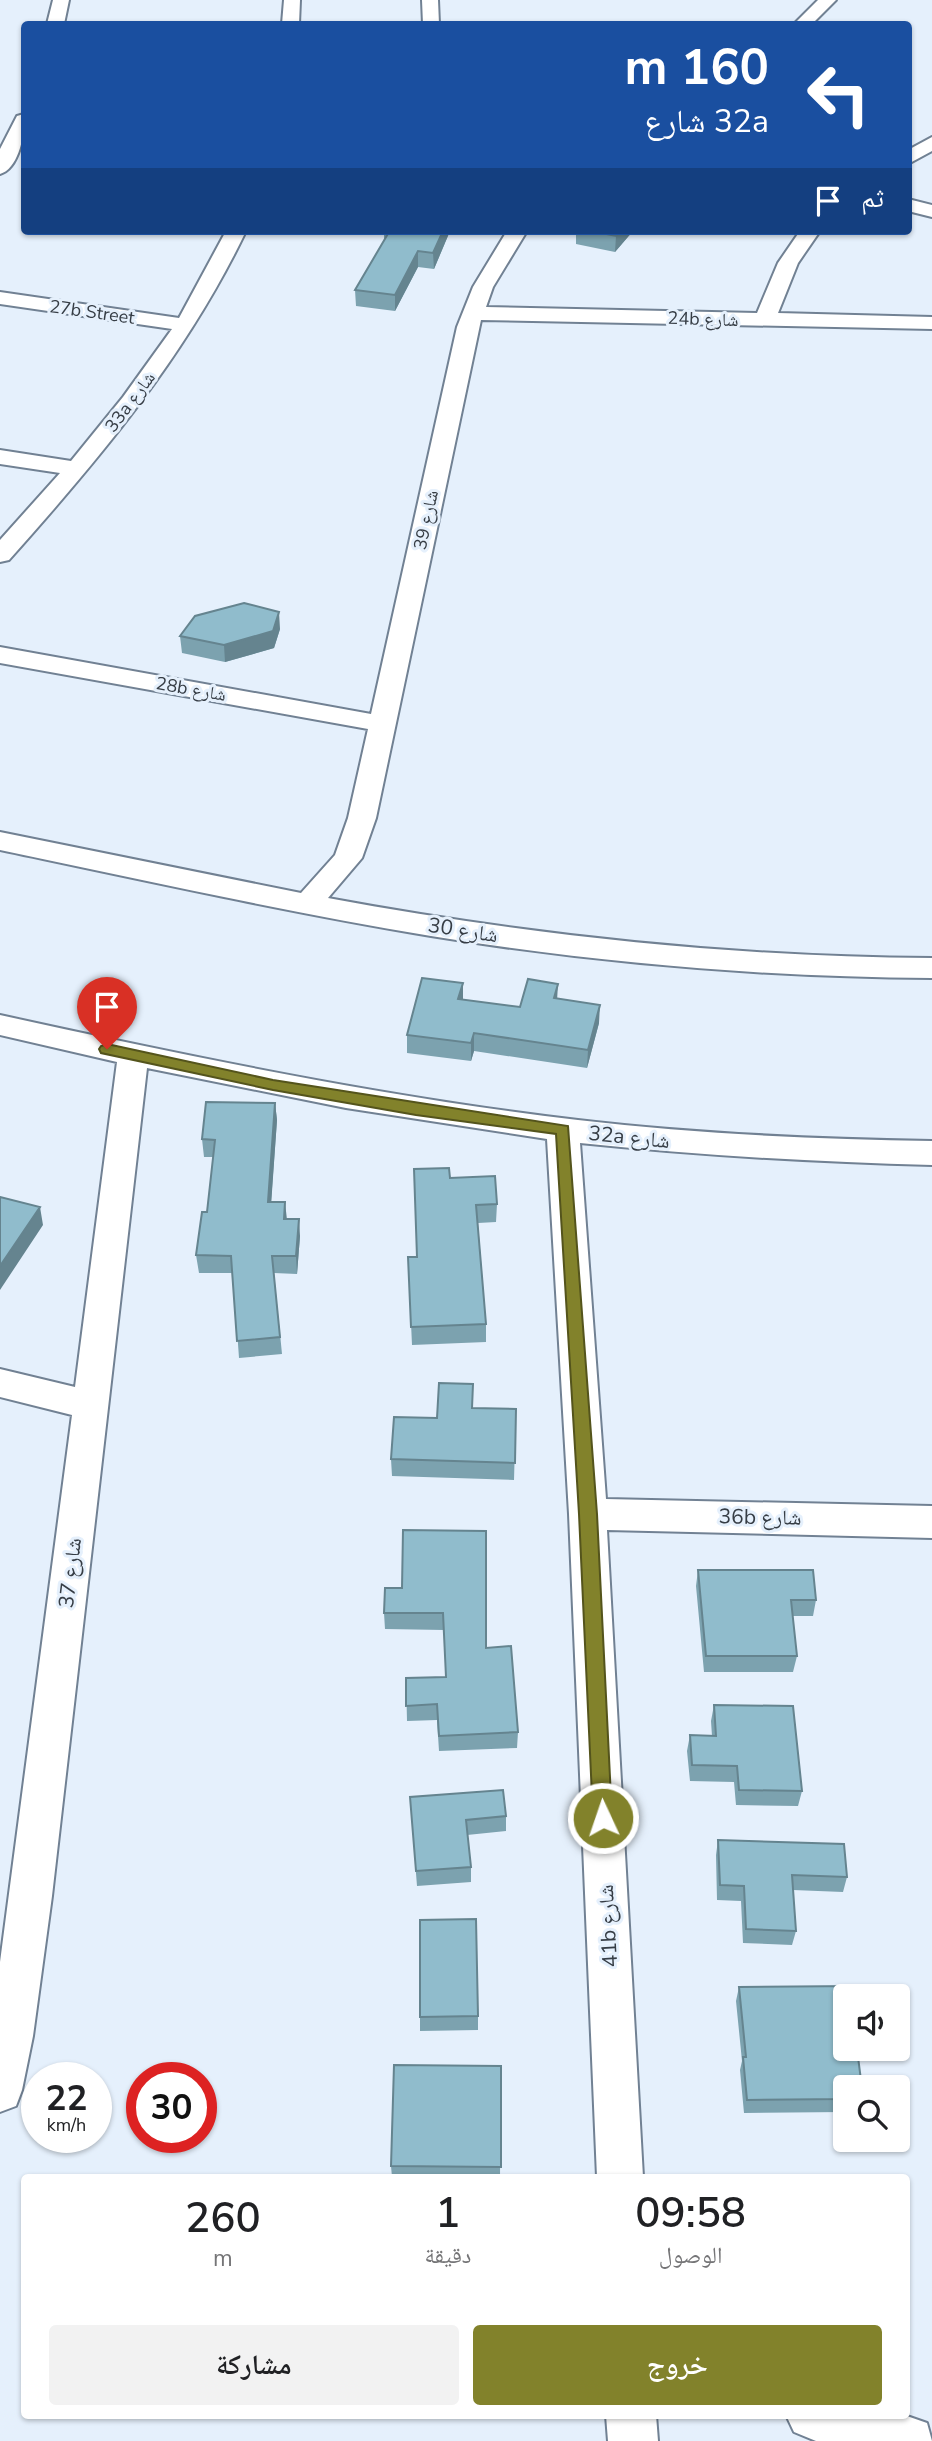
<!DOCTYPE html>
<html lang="ar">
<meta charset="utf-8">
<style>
body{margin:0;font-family:"Nunito Sans","Noto Naskh Arabic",sans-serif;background:#f2f2f2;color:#202124;direction:rtl;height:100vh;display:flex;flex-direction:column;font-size:26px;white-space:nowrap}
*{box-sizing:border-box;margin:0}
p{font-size:23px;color:#757577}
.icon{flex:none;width:38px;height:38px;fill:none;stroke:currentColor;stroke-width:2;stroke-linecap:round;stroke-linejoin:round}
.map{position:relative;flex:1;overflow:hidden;direction:ltr}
.sheet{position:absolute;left:21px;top:2174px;width:889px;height:245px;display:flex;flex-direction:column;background:#fff;border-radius:7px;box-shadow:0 2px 5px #0004;direction:rtl}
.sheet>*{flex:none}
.top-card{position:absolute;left:21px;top:21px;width:891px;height:214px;border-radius:7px;box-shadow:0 2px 5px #0004;direction:rtl;background:#1a4fa0;color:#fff;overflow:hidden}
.fabs{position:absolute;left:833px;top:1984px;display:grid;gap:14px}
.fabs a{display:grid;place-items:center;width:77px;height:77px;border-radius:7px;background:#fff;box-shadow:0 2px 5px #0004;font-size:35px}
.speed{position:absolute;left:21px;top:2062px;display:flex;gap:14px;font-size:35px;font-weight:700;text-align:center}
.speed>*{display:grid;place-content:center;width:91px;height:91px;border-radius:50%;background:#fff;box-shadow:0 2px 5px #0004;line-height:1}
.speed small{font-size:18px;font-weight:400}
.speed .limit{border:10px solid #d22;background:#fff;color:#111}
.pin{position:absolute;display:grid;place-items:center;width:60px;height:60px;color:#fff;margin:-72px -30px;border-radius:50% 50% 50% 0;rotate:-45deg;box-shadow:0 0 7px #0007}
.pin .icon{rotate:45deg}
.me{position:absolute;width:77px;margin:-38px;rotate:357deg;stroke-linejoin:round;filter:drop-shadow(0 0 5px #0008)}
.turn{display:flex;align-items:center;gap:24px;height:147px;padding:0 28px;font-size:32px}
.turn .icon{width:91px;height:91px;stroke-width:2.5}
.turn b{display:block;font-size:49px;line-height:60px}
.then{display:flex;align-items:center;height:66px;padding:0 28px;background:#0003;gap:14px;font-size:26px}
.eta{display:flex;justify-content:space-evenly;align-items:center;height:119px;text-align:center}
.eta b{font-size:42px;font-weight:600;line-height:49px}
.cta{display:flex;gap:14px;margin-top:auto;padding:14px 28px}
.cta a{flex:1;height:80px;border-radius:7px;background:#82822b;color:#fff;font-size:28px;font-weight:600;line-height:80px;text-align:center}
.cta a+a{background:#f2f2f2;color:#202124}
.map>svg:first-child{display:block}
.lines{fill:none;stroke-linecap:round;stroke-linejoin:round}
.minor-casing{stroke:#718193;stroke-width:4}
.minor{fill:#fff;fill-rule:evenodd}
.wall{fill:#7ca2af}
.shaded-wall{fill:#65848f}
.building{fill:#90bccc;stroke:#65848f;stroke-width:2}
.route{fill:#82822b;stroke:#54541c;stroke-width:2}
.labels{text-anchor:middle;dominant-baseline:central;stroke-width:6;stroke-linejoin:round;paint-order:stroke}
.far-street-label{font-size:18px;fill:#363d45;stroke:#e5f0fc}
.street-label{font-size:21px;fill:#363d45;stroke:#e5f0fc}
</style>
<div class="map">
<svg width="932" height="2441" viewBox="0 0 932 2441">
<rect width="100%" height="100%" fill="#e5f0fc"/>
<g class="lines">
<g class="minor-casing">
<path id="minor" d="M 53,0 L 69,0 L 64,24 L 47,24 Z
M 284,0 L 300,0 L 299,24 L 282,24 Z
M 422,0 L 438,0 L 439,24 L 423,24 Z
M 818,0 L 836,0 L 812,24 L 794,24 Z
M 24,114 C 26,131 19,169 0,174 L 0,149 L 17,116 Z
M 932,137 L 932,151 L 908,164 L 908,150 Z
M 908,199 L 932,205 L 932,217 L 908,211 Z
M 226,231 L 246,231 C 186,356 100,458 9,560 L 0,562 L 0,540 L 60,473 L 0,464 L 0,450 L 71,461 L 123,397 L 172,329 L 0,304 L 0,292 L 179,318 Z
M 507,231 L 527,231 L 493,287 L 486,307 L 757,313 L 778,263 L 800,231 L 820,231 L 798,263 L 778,313 L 932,317 L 932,329 L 481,320 L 376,818 L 362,858 L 328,898 C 528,935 729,957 932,958 L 932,978 C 764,977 597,963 431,936 C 287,912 143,880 0,850 L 0,832 L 301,893 L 335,855 L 348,818 L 368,729 L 0,663 L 0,647 L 371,714 L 457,327 L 473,287 Z
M 0,1015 C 191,1057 383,1097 578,1120 C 696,1134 814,1139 932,1141 L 932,1165 C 814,1162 697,1155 580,1143 L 606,1499 L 932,1506 L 932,1538 L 607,1530 L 643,2177 L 597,2177 L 569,1514 L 547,1139 L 346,1108 L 147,1068 L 52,1896 L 33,2036 L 22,2090 L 16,2106 L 0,2112 L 0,1962 L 72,1415 L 0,1397 L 0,1369 L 75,1387 L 117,1062 L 0,1035 Z
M 606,2415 L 656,2415 L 658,2441 L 608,2441 Z
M 786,2415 L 904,2415 L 927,2423 L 932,2441 L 816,2441 L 794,2432 Z"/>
</g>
<use href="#minor" class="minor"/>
</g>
<path class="wall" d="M 384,231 L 450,231 L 434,269 L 418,267 L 395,311 L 356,306 L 355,290 L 384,240 Z
M 576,231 L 633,231 L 615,252 L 576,244 Z
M 280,629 L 274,648 L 225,662 L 182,653 L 180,636 Z
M 463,983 L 463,1000 L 520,1007 L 557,999 L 599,1023 L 587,1068 L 474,1051 L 471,1061 L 407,1053 L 407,1035 Z
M 275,1103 L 277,1120 L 271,1202 L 287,1219 L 300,1236 L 297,1274 L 274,1273 L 282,1354 L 239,1358 L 233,1273 L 199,1273 L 196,1255 L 207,1212 L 213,1157 L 204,1157 L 202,1139 Z
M 450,1178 L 497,1204 L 496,1222 L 478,1223 L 486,1324 L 486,1342 L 412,1345 L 408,1257 L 417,1257 Z
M 472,1408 L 516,1409 L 514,1480 L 392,1476 L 391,1459 L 437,1418 Z
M 403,1530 L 486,1648 L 518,1732 L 517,1748 L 439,1751 L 437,1720 L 407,1721 L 406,1678 L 446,1677 L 444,1630 L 385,1629 L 384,1613 L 402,1588 Z
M 698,1570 L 816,1600 L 813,1616 L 792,1616 L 797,1656 L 793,1672 L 704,1672 L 696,1586 Z
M 714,1705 L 802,1791 L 798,1806 L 736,1805 L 734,1782 L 690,1781 L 687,1751 L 690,1735 L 712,1736 L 711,1721 Z
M 410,1797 L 506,1816 L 506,1831 L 467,1835 L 471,1867 L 471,1882 L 417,1886 Z
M 718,1840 L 847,1877 L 843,1892 L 793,1890 L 796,1931 L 792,1945 L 743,1943 L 741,1901 L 717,1900 L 716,1855 Z
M 739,1987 L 845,1997 L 845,2112 L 744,2113 L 740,2070 L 742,2061 L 736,2001 Z
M 478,2016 L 478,2030 L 420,2031 L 420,2017 Z
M 501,2066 L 500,2177 L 392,2177 L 391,2166 Z"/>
<path class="shaded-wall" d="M 443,231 L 450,231 L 434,269 L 433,253 Z
M 620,231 L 633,231 L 615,252 L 616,236 Z
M 418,251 L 418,267 L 395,311 L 395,295 Z
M 279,612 L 280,629 L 274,648 L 225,662 L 224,645 Z
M 463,983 L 463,1001 L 458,999 Z
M 558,984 L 557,1001 L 554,998 Z
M 600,1005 L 599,1023 L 587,1068 L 588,1050 Z
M 474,1033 L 474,1051 L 471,1061 L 471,1043 Z
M 275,1103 L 277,1120 L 270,1220 L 268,1202 Z
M 285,1202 L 287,1220 L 284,1219 Z
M 40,1207 L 43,1225 L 0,1290 L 0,1266 Z
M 299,1219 L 300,1236 L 297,1274 L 296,1256 Z"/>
<path class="building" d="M 384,231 L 443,231 L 433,253 L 418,251 L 395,295 L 355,290 L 389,232 Z
M 591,231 L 620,231 L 616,236 Z
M 244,603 L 279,612 L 273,631 L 224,645 L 180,636 L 195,616 Z
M 422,978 L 463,983 L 458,999 L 520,1007 L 528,979 L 558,984 L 554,998 L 600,1005 L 588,1050 L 474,1033 L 471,1043 L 407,1035 Z
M 206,1102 L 275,1103 L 268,1202 L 285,1202 L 284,1219 L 299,1219 L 296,1256 L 272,1256 L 280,1337 L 237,1341 L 231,1256 L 196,1255 L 202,1212 L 207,1212 L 215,1140 L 202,1139 Z
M 449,1168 L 450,1178 L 495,1176 L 497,1204 L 476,1205 L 486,1324 L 411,1327 L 408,1257 L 417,1257 L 414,1169 Z
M 0,1197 L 40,1207 L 0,1266 Z
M 439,1383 L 473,1384 L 472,1408 L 516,1409 L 515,1463 L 391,1459 L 394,1417 L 437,1418 Z
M 403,1530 L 486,1531 L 486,1648 L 511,1646 L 518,1732 L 439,1736 L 437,1704 L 406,1706 L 406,1678 L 446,1677 L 443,1613 L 384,1613 L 385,1588 L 402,1588 Z
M 698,1570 L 813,1570 L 816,1600 L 791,1600 L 797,1656 L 706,1656 Z
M 714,1705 L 793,1706 L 802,1791 L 739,1790 L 737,1766 L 692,1765 L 690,1735 L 716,1736 Z
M 503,1790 L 506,1816 L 466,1820 L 471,1867 L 416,1871 L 410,1797 Z
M 718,1840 L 844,1844 L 847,1877 L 792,1875 L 796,1931 L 746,1929 L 744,1886 L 720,1885 Z
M 476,1919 L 478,2016 L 420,2017 L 420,1920 Z
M 856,1986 L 857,1997 L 845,1997 L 845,2049 L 857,2049 L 862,2088 L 845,2088 L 845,2099 L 747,2100 L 743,2057 L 746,2057 L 739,1987 Z
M 394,2065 L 501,2066 L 501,2167 L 391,2166 Z"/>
<path class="route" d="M 107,1044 L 273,1080 L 568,1126 L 597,1514 L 612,1818 L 610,1824 L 603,1827 L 596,1824 L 593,1818 L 579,1514 L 556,1134 L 416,1115 L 273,1090 L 101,1053 L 99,1049 L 101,1046 Z"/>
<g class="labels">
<g class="far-street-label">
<text transform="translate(92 312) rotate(8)">27b Street</text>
<text transform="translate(703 319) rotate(2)">24b شارع</text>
<text transform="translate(130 402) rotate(-53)">33a شارع</text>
<text transform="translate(426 520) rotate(-78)">شارع 39</text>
<text transform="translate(191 689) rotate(10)">28b شارع</text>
</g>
<g class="street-label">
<text transform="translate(463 930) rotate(9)">شارع 30</text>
<text transform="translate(629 1137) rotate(6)">32a شارع</text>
<text transform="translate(760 1517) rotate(1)">36b شارع</text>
<text transform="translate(70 1573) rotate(-83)">شارع 37</text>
<text transform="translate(608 1926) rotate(-93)">41b شارع</text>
</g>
</g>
</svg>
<div class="fabs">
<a><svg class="icon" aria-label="sound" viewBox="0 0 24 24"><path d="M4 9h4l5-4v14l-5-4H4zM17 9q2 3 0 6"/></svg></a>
<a><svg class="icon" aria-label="search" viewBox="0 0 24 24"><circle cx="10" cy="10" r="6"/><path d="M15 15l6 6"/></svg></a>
</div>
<div class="speed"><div>22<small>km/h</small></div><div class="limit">30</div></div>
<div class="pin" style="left:107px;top:1049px;background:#d93025"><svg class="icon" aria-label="arrive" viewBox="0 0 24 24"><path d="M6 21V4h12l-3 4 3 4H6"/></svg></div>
<svg class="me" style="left:603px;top:1818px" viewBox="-20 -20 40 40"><circle r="17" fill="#82822b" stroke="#fff" stroke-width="3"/><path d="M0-11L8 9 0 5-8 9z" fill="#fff"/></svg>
<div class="top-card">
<div class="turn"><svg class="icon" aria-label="left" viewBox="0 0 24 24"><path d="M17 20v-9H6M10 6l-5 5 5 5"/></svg><div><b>160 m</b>32a شارع</div></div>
<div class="then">ثم<svg class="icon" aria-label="arrive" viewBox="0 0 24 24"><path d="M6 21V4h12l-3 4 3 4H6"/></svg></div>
</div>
<section class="sheet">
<div class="eta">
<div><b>09:58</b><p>الوصول</p></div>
<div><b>1</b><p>دقيقة</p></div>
<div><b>260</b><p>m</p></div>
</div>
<div class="cta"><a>خروج</a><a>مشاركة</a></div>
</section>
</div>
